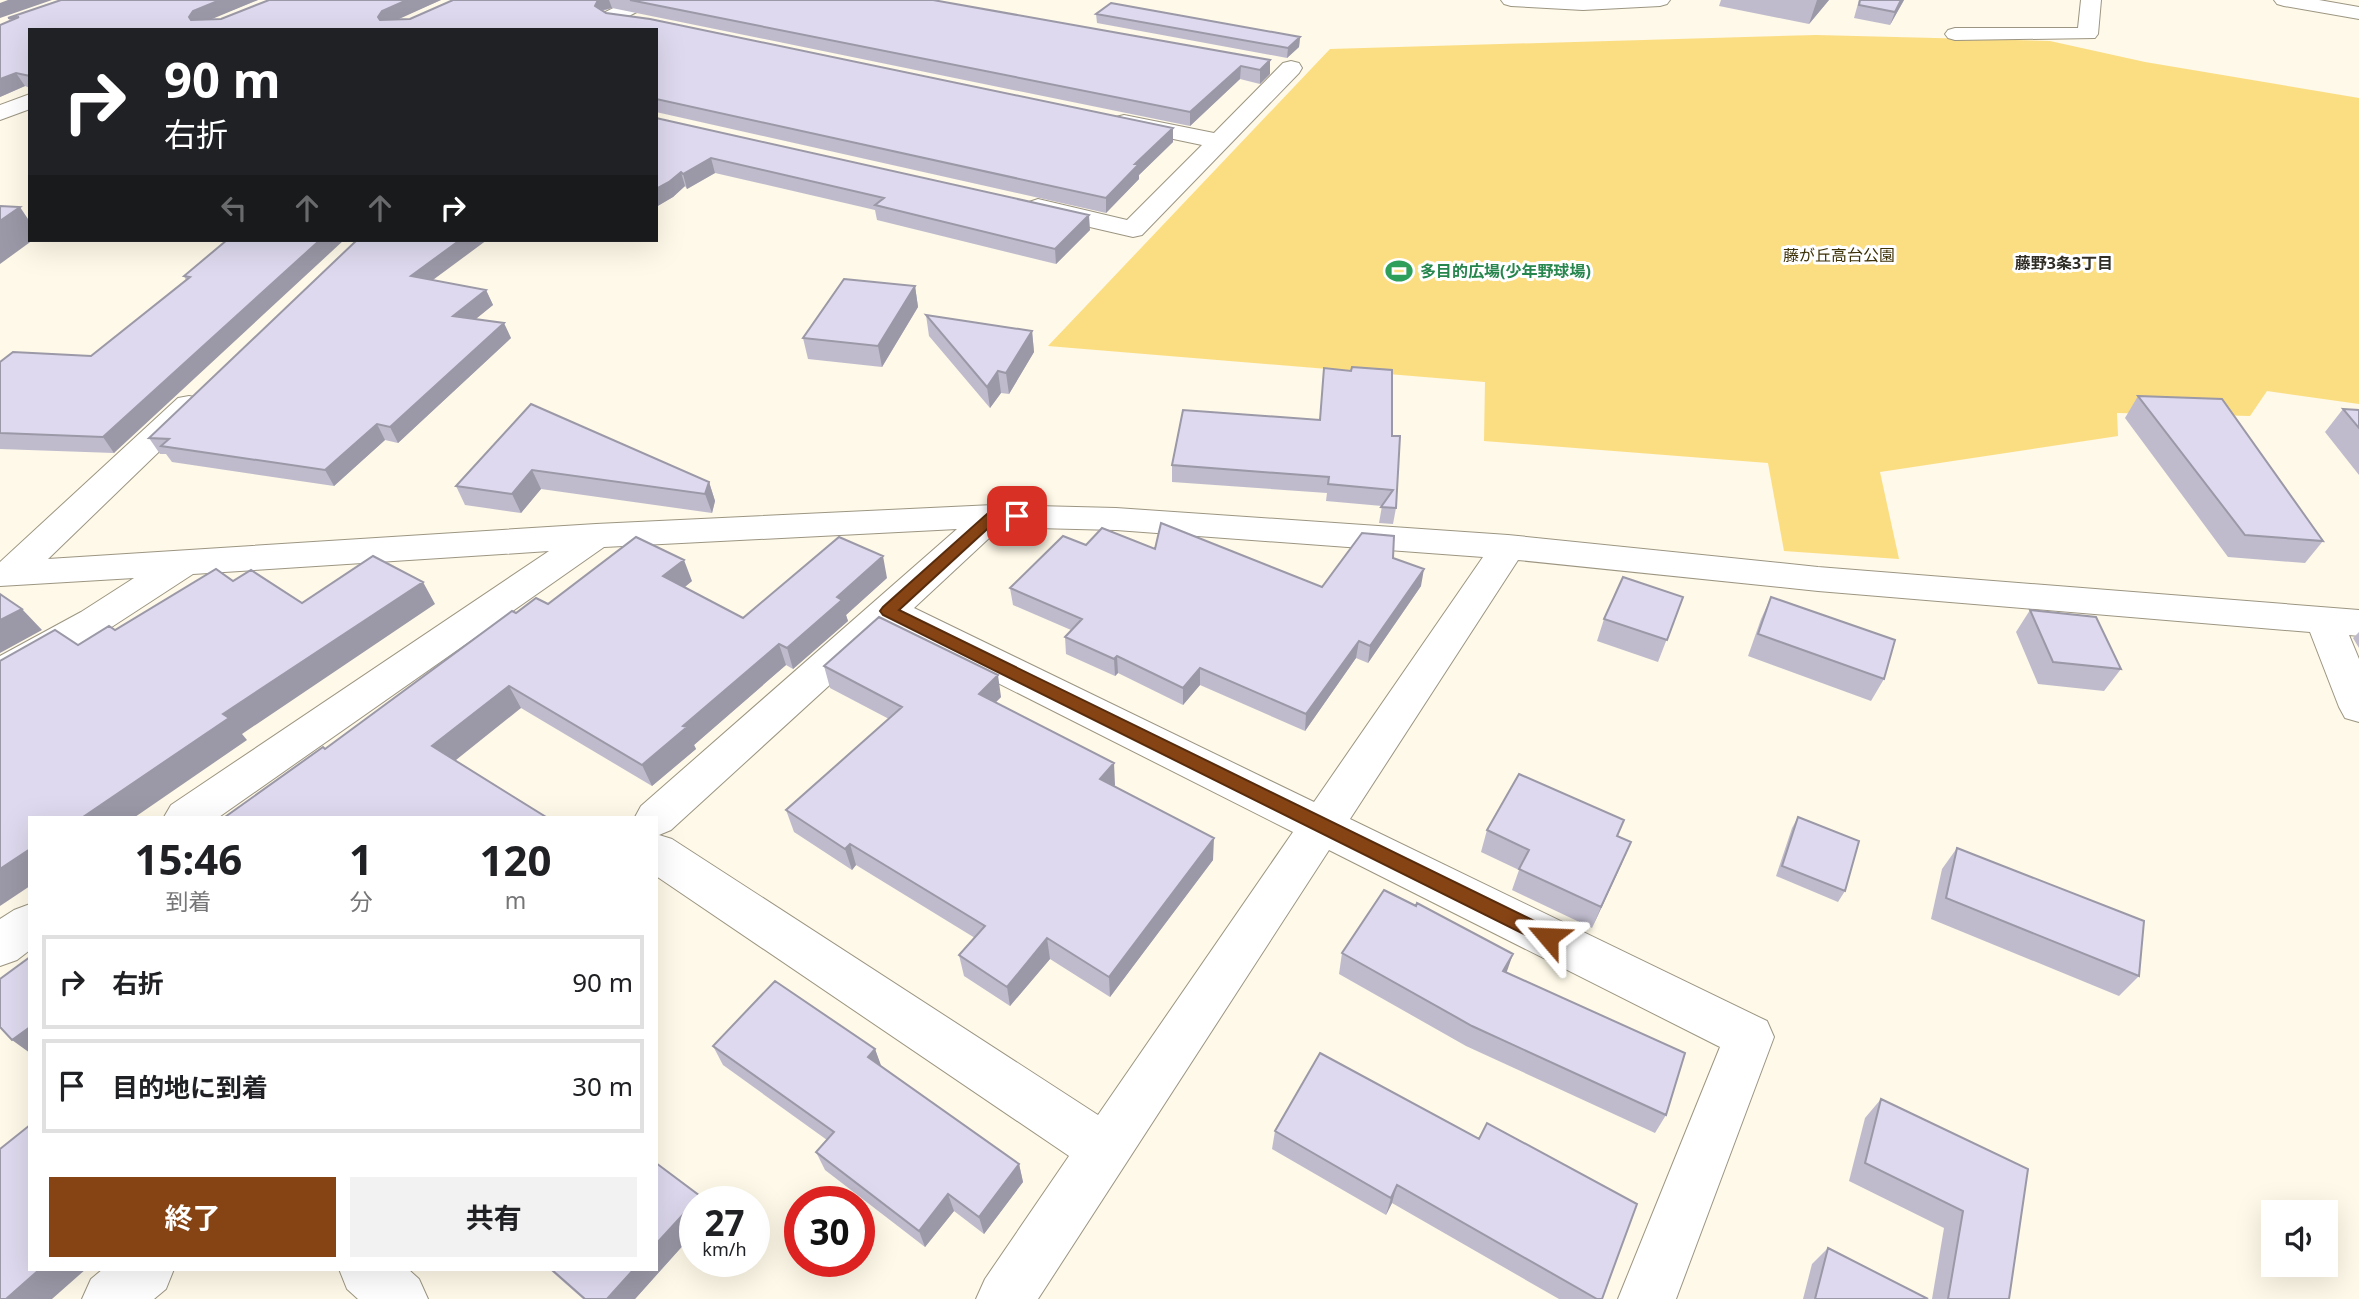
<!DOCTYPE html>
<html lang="ja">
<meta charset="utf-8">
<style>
body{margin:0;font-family:"Noto Sans","Noto Sans JP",sans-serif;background:#f2f2f2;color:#202124;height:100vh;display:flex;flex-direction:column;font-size:26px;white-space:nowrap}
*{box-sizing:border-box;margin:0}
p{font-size:23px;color:#757577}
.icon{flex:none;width:38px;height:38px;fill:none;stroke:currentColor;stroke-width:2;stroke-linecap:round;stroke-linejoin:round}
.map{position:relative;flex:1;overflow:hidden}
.details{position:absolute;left:28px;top:816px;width:630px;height:455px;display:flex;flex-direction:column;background:#fff;border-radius:0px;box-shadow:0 7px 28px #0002}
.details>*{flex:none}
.guide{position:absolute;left:28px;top:28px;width:630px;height:214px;border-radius:0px;box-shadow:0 7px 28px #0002;background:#202124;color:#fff;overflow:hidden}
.buttons{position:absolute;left:2261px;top:1200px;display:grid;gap:14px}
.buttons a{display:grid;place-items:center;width:77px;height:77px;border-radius:0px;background:#fff;box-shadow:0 7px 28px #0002;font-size:35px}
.speed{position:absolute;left:679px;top:1186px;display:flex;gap:14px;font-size:35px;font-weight:700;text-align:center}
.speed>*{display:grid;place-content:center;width:91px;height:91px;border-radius:50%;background:#fff;box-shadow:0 7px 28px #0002;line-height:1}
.speed small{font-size:18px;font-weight:400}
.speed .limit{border:10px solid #d22;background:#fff;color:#111}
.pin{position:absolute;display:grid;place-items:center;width:60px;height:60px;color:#fff;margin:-30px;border-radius:14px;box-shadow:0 4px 10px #0006}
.me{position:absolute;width:77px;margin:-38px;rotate:296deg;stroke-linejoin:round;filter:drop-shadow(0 0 5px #0008)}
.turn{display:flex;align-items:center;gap:24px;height:147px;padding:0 21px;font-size:32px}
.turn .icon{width:91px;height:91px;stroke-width:2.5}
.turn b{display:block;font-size:49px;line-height:60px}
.lanes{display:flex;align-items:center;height:66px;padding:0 21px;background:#0003;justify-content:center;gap:35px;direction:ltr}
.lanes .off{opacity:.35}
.eta{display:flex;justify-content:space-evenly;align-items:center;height:119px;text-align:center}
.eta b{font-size:42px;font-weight:700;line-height:49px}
.cta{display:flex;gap:14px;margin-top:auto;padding:14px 21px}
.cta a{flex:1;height:80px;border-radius:0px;background:#864314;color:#fff;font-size:28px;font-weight:700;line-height:80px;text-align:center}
.cta a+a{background:#f2f2f2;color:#202124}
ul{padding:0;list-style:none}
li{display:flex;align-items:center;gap:21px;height:94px;margin:0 14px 10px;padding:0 7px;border:4px solid #e0e0e0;border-radius:0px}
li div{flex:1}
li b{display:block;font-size:26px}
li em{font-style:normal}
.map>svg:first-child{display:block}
.green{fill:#fbdd82}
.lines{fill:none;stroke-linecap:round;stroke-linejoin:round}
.minor-casing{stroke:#9c9582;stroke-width:2}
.trunk-casing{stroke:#9c9582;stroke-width:2}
.minor{fill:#fff;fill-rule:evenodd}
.trunk{fill:#fff;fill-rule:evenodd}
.wall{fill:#bfbbcd}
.shaded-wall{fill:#9b98a7}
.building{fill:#ded9ee;stroke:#9b98a7;stroke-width:2}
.route{fill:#864314;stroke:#572c0d;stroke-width:2}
.labels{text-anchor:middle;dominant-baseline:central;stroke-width:6;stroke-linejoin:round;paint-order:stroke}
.far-park-label{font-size:16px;fill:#3d3107;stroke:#fff}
.far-neighbourhood-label{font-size:16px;font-weight:bold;fill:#2f2d25;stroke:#fff}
.far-leisure-label{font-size:16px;font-weight:bold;fill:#27864d;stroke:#fff;text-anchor:start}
</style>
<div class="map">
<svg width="2359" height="1299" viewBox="0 0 2359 1299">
<rect width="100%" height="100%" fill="#fef9e8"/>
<path class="green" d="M 1816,35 L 2050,41 L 2145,62 L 2359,98 L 2359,404 L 2267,391 L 2250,416 L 2117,413 L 2118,436 L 1880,472 L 1899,559 L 1784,551 L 1768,463 L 1484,441 L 1485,382 L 1048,346 L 1330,49 Z"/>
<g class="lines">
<g class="minor-casing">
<path id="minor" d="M 629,0 L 655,0 L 652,4 L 602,30 L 575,30 L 578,26 Z
M 1501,0 L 1670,0 L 1667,4 L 1660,6 L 1583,10 L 1511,6 L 1504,4 Z
M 2081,0 L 2101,0 L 2098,34 L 2095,38 L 1955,40 L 1948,38 L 1945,34 L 1948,30 L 1955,28 L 2078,28 Z
M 1291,61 L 1299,63 L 1302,68 L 1299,73 L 1142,235 L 1133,237 L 1038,215 L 1029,212 L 1025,207 L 1029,202 L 1038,199 L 1127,220 L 1202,145 L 1116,127 L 1112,122 L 1116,117 L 1124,115 L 1214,133 L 1283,63 Z
M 30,94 L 30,109 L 0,120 L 0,105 Z
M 189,396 L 200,398 L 205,405 L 200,412 L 48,559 L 596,524 L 993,505 L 1116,508 L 1508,535 L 1818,567 L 2359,610 L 2359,636 L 2349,635 L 2359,659 L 2359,722 L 2345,718 L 2339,707 L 2310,632 L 1818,591 L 1518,560 L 1350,819 L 1767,1021 L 1774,1037 L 1676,1299 L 1618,1299 L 1720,1047 L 1329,850 L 1038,1299 L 976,1299 L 985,1279 L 1069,1156 L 656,876 L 656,817 L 635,817 L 641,806 L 957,529 L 604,547 L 219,817 L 164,817 L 171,805 L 549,551 L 193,574 L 107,630 L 14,684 L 0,688 L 0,656 L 81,612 L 134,578 L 0,586 L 0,562 L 178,398 ZM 1001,527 L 1116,530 L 1483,557 L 1314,802 L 914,608 ZM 891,629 L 1293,832 L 1098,1115 L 672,839 L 659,835 L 671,830 Z
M 30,904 L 30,950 L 17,960 L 0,966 L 0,919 L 14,910 Z
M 103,1269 L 174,1269 L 166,1289 L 154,1299 L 82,1299 L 91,1279 Z
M 339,1269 L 408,1269 L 419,1279 L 428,1299 L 358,1299 L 347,1289 Z"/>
</g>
<g class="trunk-casing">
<path id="trunk" d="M 2274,0 L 2319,0 L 2359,7 L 2359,19 L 2284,6 L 2277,4 Z"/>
</g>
<use href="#minor" class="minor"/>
<use href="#trunk" class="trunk"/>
</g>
<path class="wall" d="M 61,0 L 258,0 L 210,19 L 221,19 L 269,0 L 441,0 L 397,19 L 410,19 L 453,0 L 933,0 L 1270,60 L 1270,74 L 1260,84 L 1240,79 L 1190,126 L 612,8 L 603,11 L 606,13 L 650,19 L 1173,128 L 1173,142 L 1139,175 L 1139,179 L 1106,213 L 656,112 L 656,30 L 30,30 L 30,88 L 25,86 L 0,97 L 0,25 L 10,21 L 8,18 Z
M 1721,0 L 1829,0 L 1809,24 L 1719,6 Z
M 1859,0 L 1904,0 L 1890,25 L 1854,18 Z
M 1096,14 L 1300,37 L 1299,47 L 1287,58 L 1097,23 Z
M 656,118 L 1090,230 L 1056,264 L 877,220 L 875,210 L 715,173 L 687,189 L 685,186 L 673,197 L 656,207 Z
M 227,240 L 114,453 L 0,449 L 0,362 L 91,356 L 186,280 L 184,276 Z
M 433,280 L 486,290 L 493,305 L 475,319 L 511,338 L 398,443 L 385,440 L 334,486 L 172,462 L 166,454 L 160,454 L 149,438 Z
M 915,286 L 918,307 L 882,367 L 808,359 L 803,338 Z
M 926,315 L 1032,331 L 1034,352 L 1009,394 L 1001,393 L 990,408 L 929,336 Z
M 2138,396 L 2323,541 L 2305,563 L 2228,557 L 2125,418 Z
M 531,404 L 709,482 L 715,501 L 712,513 L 541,489 L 521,513 L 465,505 L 456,486 Z
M 2343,409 L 2359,410 L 2359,475 L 2325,432 Z
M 1392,436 L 1396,508 L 1393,524 L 1379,523 L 1382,506 L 1326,501 L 1327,493 L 1172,482 L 1172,465 Z
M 1086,545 L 1155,549 L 1322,587 L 1393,558 L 1421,586 L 1368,663 L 1356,658 L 1305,731 L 1200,685 L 1183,705 L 1118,673 L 1115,676 L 1066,654 L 1065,637 L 1071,630 L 1013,605 L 1010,588 Z
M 887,578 L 846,615 L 848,621 L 793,669 L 786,665 L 694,745 L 696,749 L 652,786 L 521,708 L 325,749 L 516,613 L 548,604 L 692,581 L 684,587 L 743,618 Z
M 1683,597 L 1658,662 L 1597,641 L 1604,619 Z
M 1771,597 L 1884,679 L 1871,701 L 1748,656 L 1761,619 Z
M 2030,610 L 2121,669 L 2104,691 L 2038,684 L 2016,632 Z
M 2359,632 L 2359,648 L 2353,638 Z
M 824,666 L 1001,697 L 995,703 L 1115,785 L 1114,786 L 1213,860 L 1110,997 L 1050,959 L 1010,1006 L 964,976 L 959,955 L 975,938 L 856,865 L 852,870 L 794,832 L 786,810 L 889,719 L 830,688 Z
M 1798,817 L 1845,891 L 1838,902 L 1776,876 L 1792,828 Z
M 1487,830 L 1618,836 L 1622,863 L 1592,928 L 1512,890 L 1519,870 L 1481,852 Z
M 1957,848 L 2139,976 L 2119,996 L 1931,919 L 1942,869 Z
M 1342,953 L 1507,973 L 1666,1115 L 1655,1133 L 1466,1046 L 1339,974 Z
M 713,1046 L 875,1049 L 881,1067 L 1019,1164 L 1023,1182 L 984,1234 L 954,1211 L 925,1247 L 825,1170 L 816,1152 L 827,1140 L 723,1065 Z
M 1320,1053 L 1602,1299 L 1559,1299 L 1392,1203 L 1386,1215 L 1272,1149 L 1275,1131 Z
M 1881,1099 L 2028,1169 L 2009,1299 L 1932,1299 L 1944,1228 L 1849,1181 L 1865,1118 Z
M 695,1232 L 635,1299 L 583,1299 L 549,1269 L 656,1269 Z
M 1828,1248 L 1928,1299 L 1803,1299 L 1812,1264 Z"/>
<path class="shaded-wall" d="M 8,0 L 52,0 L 0,18 L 0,3 Z
M 220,0 L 258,0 L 200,24 L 196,30 L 189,17 L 193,11 Z
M 407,0 L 441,0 L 388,24 L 384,30 L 378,17 L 382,11 Z
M 598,0 L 609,0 L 612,8 L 603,10 L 595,6 Z
M 1817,0 L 1829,0 L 1809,24 Z
M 1901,0 L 1904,0 L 1890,25 L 1895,12 Z
M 1300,37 L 1299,47 L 1287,58 L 1288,48 Z
M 1270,60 L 1270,74 L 1260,84 L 1260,70 Z
M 1241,66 L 1240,79 L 1190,126 L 1190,112 Z
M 16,73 L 25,86 L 0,97 L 0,79 Z
M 1173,128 L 1173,142 L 1139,175 L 1139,179 L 1106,213 L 1106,198 L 1135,164 Z
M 711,158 L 715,173 L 687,189 L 683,174 Z
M 681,172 L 685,186 L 673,197 L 656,207 L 656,189 Z
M 20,207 L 30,222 L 30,240 L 33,240 L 0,264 L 0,221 Z
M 1089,215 L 1090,230 L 1056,264 L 1055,249 Z
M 320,240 L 344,240 L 114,453 L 103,437 Z
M 460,240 L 487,240 L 418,291 L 411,276 Z
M 915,286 L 918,307 L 882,367 L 878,346 Z
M 486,290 L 493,305 L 460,332 L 453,316 Z
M 504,323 L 511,338 L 398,443 L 390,427 Z
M 1032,331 L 1034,352 L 1009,394 L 1006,373 Z
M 998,371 L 1001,393 L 990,408 L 987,387 Z
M 377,424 L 385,440 L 334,486 L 325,470 Z
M 532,470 L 541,489 L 521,513 L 512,494 Z
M 709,482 L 715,501 L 712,513 L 705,494 Z
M 883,556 L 887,578 L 846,615 L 848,621 L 793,669 L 787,648 L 837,597 Z
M 684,560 L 692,581 L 672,598 L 663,576 Z
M 1424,569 L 1421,586 L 1368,663 L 1370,646 Z
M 423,582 L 435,604 L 242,734 L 247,740 L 135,817 L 83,817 L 223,714 Z
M 22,609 L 42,630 L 0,653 L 0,620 Z
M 1359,641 L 1356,658 L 1305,731 L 1306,714 Z
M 779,644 L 786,665 L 694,745 L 696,749 L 652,786 L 642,765 L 683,726 Z
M 1117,656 L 1118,673 L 1115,676 L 1114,659 Z
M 1200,668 L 1200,685 L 1183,705 L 1183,688 Z
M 998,675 L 1001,697 L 982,716 L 979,694 Z
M 509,686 L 521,708 L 446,768 L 432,746 Z
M 1114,763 L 1115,785 L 1102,800 L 1100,779 Z
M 1214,838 L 1213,860 L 1110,997 L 1109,977 Z
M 1631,842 L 1622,863 L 1592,928 L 1601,907 Z
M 850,844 L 856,865 L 852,870 L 845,849 Z
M 30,849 L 30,886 L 0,906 L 0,869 Z
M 1047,938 L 1050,959 L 1010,1006 L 1007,987 Z
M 1513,954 L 1506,974 L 1503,971 Z
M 30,1027 L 30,1053 L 12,1040 Z
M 875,1049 L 882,1068 L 868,1057 Z
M 1019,1164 L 1023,1182 L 984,1234 L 979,1217 Z
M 1397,1185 L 1392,1203 L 1386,1215 L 1391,1198 Z
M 948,1194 L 954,1211 L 925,1247 L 919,1231 Z
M 700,1196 L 704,1202 L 695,1202 L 695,1232 L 635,1299 L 607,1299 L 634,1269 L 656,1269 L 656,1244 Z
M 40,1269 L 86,1269 L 52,1299 L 6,1299 Z"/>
<path class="building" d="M 61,0 L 220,0 L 193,11 L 189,17 L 191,20 L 221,19 L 269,0 L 407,0 L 382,11 L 378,17 L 380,20 L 410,19 L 453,0 L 598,0 L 595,6 L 606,13 L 650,19 L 1173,128 L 1135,164 L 1139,164 L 1106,198 L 656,99 L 656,30 L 30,30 L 30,76 L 16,73 L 0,79 L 0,25 L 19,17 L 8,18 Z
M 630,0 L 933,0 L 1270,60 L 1260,70 L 1241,66 L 1190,112 Z
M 1860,0 L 1901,0 L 1895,12 L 1859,5 Z
M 1111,3 L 1300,37 L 1288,48 L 1096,14 Z
M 656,118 L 1089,215 L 1055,249 L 875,205 L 884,198 L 711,158 L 683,174 L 681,172 L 669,182 L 656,189 Z
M 0,206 L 20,207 L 0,221 Z
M 227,240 L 320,240 L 103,437 L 0,433 L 0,362 L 13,352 L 91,356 L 190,277 L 184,276 Z
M 357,240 L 460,240 L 411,276 L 486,290 L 453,316 L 504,323 L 390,427 L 377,424 L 325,470 L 161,446 L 169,439 L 149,438 Z
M 844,279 L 915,286 L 878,346 L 803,338 Z
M 926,315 L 1032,331 L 1006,373 L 998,371 L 987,387 Z
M 1352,367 L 1392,370 L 1392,436 L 1400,436 L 1396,508 L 1381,507 L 1393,490 L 1328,484 L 1329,477 L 1172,465 L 1183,410 L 1320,420 L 1324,368 L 1351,371 Z
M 2138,396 L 2222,399 L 2323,541 L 2245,535 Z
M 531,404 L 709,482 L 705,494 L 532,470 L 512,494 L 456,486 Z
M 2343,409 L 2359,410 L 2359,428 Z
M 1161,523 L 1322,587 L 1362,533 L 1394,536 L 1393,558 L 1424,569 L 1370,646 L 1359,641 L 1306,714 L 1200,668 L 1183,688 L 1117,656 L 1114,659 L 1065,637 L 1082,619 L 1010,588 L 1063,536 L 1086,545 L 1102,528 L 1155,549 Z
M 636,537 L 684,560 L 663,576 L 743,618 L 839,537 L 883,556 L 837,597 L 842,600 L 787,648 L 779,644 L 683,726 L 687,727 L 642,765 L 509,686 L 432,746 L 546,817 L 225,817 L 323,747 L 325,749 L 512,611 L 516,613 L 536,598 L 548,604 Z
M 373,556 L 423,582 L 223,714 L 229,718 L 83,817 L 30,817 L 30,849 L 0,869 L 0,661 L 55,630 L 78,645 L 109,626 L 115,630 L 216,569 L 233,581 L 251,570 L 302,603 Z
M 1623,577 L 1683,597 L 1667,640 L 1604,619 Z
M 0,594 L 22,609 L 0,620 Z
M 1771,597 L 1895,640 L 1884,679 L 1758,634 Z
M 2030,610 L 2096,617 L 2121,669 L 2053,662 Z
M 879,617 L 998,675 L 979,694 L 1114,763 L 1100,779 L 1214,838 L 1109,977 L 1047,938 L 1007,987 L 959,955 L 985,926 L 850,844 L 845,849 L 786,810 L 902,707 L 824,666 Z
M 1519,774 L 1624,820 L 1617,836 L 1631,842 L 1601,907 L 1519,869 L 1529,850 L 1487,830 Z
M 1798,817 L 1859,841 L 1845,891 L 1782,866 Z
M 1957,848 L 2144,921 L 2139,976 L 1946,898 Z
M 1384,890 L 1416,906 L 1417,903 L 1513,954 L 1503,971 L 1685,1053 L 1666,1115 L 1472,1026 L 1342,953 Z
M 30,957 L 30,1027 L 12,1040 L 0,1027 L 0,979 Z
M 775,981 L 875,1049 L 868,1057 L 1019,1164 L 979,1217 L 948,1194 L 919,1231 L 816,1152 L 834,1132 L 713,1046 Z
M 1320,1053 L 1479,1139 L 1487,1123 L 1637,1204 L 1602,1299 L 1597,1299 L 1397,1185 L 1391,1198 L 1275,1131 Z
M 1881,1099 L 2028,1169 L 2009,1299 L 1948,1299 L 1963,1211 L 1865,1163 Z
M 30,1125 L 30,1269 L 40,1269 L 6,1299 L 0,1299 L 0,1149 Z
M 656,1163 L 700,1196 L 656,1244 Z
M 1828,1248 L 1928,1299 L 1815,1299 Z
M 551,1269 L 634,1269 L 607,1299 L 585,1299 Z"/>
<path class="route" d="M 993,511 L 1017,512 L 1025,516 L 1017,521 L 996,521 L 899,610 L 1555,931 L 1558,937 L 1555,943 L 1548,945 L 1542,943 L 883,615 L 880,611 L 883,607 L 988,513 Z"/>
<defs>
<g id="stadium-bare" transform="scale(2.1)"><path d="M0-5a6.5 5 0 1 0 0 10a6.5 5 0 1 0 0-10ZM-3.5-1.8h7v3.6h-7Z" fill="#2e9e5b" stroke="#fff" stroke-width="2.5" paint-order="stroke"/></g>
</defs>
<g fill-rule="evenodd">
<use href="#stadium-bare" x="1399" y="271"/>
</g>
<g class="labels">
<g class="far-park-label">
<text x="1839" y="255">藤が丘高台公園</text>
</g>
<g class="far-neighbourhood-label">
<text x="2064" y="263">藤野3条3丁目</text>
</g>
<g class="far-leisure-label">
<text x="1420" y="271">多目的広場(少年野球場)</text>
</g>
</g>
</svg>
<div class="buttons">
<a><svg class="icon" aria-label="sound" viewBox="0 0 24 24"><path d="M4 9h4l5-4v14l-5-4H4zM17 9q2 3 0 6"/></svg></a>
</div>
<div class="speed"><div>27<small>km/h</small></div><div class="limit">30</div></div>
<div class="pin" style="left:1017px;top:516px;background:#d93025"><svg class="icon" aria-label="arrive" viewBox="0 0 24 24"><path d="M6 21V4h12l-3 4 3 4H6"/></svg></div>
<svg class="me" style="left:1548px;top:937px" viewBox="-20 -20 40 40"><path d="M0-17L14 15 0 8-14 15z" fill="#864314" stroke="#fff" stroke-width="4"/></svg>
<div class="guide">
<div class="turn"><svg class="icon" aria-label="right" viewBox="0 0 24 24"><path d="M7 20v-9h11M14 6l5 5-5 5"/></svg><div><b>90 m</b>右折</div></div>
<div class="lanes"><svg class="icon off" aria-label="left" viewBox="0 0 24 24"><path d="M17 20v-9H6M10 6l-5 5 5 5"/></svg><svg class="icon off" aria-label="ahead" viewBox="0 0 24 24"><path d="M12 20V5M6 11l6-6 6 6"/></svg><svg class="icon off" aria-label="ahead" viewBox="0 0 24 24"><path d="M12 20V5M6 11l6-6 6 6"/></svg><svg class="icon" aria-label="right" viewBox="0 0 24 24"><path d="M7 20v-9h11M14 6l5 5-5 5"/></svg></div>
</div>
<section class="details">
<div class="eta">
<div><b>15:46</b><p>到着</p></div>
<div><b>1</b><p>分</p></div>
<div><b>120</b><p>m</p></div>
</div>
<ul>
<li><svg class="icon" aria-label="right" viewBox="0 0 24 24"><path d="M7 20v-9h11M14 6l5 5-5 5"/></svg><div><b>右折</b></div><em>90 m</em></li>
<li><svg class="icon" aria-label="arrive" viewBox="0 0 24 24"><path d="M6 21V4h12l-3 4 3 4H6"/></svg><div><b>目的地に到着</b></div><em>30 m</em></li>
</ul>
<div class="cta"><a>終了</a><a>共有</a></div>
</section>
</div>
